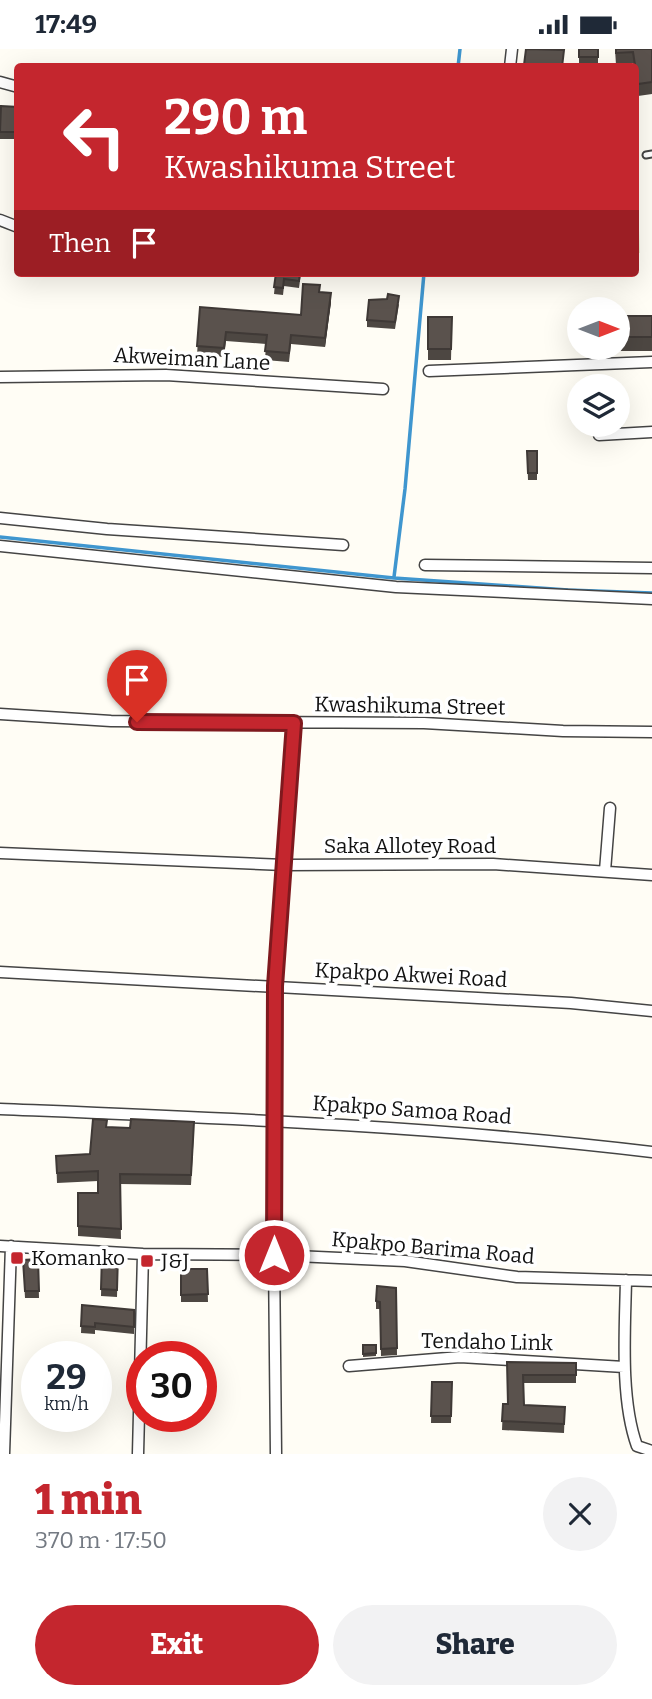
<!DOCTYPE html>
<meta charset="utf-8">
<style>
body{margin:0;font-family:Bitter,serif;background:#f2f2f3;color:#1f2937;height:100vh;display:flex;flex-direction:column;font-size:26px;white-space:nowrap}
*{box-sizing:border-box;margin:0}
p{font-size:23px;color:#747a83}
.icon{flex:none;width:38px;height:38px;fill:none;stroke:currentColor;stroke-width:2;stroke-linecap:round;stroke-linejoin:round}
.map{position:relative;height:1405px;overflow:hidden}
.panel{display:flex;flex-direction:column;background:#fff;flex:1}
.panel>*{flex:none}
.guide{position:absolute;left:14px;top:14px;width:625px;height:214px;border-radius:7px;box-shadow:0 7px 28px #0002;background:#c4262e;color:#fff;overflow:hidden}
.needle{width:46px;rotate:90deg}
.buttons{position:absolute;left:567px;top:248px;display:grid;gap:14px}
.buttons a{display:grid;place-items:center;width:63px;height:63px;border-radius:50%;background:#fff;box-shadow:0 7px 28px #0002;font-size:35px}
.speed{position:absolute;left:21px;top:1292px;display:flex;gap:14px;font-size:35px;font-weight:700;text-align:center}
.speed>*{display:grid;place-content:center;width:91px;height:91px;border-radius:50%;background:#fff;box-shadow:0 7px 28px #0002;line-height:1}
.speed small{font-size:18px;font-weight:400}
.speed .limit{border:10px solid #d22;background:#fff;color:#111}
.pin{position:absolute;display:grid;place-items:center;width:60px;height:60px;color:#fff;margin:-72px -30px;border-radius:50% 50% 50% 0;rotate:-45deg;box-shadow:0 0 7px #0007}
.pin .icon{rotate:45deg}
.me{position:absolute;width:77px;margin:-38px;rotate:0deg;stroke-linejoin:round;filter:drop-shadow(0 0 5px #0008)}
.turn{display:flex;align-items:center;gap:24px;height:147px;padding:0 35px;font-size:32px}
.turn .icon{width:91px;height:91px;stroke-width:2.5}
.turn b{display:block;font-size:49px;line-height:60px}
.then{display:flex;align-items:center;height:66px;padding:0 35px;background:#0003;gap:14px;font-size:26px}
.round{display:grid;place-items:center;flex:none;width:74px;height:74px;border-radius:37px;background:#f2f2f3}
.overview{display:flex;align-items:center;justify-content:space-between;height:119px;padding:0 35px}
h1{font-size:42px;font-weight:800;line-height:52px;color:#c4262e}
.primary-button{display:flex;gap:14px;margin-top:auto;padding:14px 35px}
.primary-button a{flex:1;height:80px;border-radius:42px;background:#c4262e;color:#fff;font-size:28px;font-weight:800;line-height:80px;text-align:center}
.primary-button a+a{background:#f2f2f3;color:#1f2937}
.status{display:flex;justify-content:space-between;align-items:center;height:49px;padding:0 35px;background:#fff;direction:ltr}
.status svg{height:19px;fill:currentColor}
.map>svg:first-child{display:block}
.pitch{fill:#e6f2cf}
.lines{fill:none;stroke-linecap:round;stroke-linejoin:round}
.stream{stroke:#3f96cf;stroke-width:3.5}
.service-casing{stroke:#444;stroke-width:9}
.minor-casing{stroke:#444;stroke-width:13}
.service{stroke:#fff;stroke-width:5}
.minor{stroke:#fff;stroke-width:10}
.wall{fill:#4d4742}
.shaded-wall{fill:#3f3936}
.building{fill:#5a524d;stroke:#3f3936;stroke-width:2}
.route-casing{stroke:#7f191e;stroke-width:18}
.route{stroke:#c4262e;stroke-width:12}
.poi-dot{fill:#c4262e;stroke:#fff;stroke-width:2.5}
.labels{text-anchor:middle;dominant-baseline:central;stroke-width:7;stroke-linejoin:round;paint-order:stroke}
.street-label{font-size:21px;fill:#111;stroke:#fff}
.poi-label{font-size:21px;fill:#111;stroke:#fff;text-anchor:start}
</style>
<div class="status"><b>17:49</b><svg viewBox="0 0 49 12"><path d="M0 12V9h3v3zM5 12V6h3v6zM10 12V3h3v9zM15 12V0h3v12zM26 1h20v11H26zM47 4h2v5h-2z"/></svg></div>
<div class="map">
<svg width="652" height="1405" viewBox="0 0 652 1405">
<rect width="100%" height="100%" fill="#fffdf5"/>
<path class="pitch" d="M 635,84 L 640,204 L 635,204 Z"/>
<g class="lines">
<path class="stream" d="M 458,18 L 460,0
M 0,488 L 394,529 L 568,541 L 652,544
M 394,528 L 405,440 L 424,224"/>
<g class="service-casing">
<path id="service" d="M 646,106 L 652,105"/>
</g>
<g class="minor-casing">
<path id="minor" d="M 510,18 L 512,0
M 0,33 L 18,38
M 0,171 L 18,178
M 429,322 L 652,313
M 0,328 L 166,326 L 383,340
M 599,386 L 652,383
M 0,469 L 107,480 L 343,496
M 0,497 L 396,538 L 652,550
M 425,516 L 652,519
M 0,665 L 111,672 L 424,674 L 563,682 L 652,683
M 0,804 L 284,816 L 493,815 L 652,826
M 605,822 L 610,759
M 0,923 L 571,954 L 652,962
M 0,1060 C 218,1069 435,1077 652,1103
M 0,1197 L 143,1205 L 274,1206 L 405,1212 L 517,1228 L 652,1232
M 626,1231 C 625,1281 620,1350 637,1397 L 652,1402
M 349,1317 L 460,1308 L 624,1318
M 4,1405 L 11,1197
M 138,1405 L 143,1205
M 276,1405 L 274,1206 L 276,937 L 294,674"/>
</g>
<use href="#service" class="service"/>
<use href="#minor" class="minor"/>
</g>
<path class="wall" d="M 579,0 L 598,0 L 598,18 L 579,18 Z
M 615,0 L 652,0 L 652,45 L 638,47 L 635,27 L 635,18 L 634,18 L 633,14 L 616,16 Z
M 18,58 L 17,90 L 0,90 L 0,75 Z
M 276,224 L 301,224 L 299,239 L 284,237 L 283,246 L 274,245 Z
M 319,243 L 331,253 L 325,298 L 291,295 L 289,313 L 265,311 L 266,295 L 226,292 L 224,308 L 197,306 L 200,258 L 301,266 Z
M 399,255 L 395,280 L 367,278 L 367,271 Z
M 618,267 L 652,267 L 652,302 L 579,302 L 579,299 L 618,299 Z
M 428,268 L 452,268 L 451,311 L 428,311 Z
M 527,402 L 537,402 L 537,431 L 528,431 Z
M 107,1078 L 194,1083 L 191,1136 L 120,1135 L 121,1190 L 78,1187 L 78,1144 L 98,1144 L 98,1132 L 57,1134 L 56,1107 L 90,1105 Z
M 102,1205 L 118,1206 L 117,1248 L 101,1247 Z
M 38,1210 L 39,1249 L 25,1249 L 23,1211 Z
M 181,1220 L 207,1220 L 208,1253 L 181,1253 Z
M 396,1239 L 397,1306 L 381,1307 L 380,1260 L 376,1260 L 376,1252 Z
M 82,1256 L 134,1261 L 134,1285 L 95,1281 L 95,1285 L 81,1284 Z
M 363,1296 L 376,1296 L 376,1307 L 363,1308 Z
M 507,1313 L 576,1314 L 576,1334 L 523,1334 L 524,1356 L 565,1358 L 564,1384 L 502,1381 L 503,1355 L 507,1355 Z
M 432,1333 L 452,1333 L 451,1374 L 431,1374 Z"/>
<path class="shaded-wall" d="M 331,244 L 331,253 L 325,298 L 325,289 Z"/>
<path class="building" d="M 526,0 L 564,1 L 562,18 L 536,18 L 524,16 Z
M 579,0 L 598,0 L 598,8 L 579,8 Z
M 616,0 L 652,0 L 652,33 L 638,35 L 633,3 L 616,4 Z
M 1,57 L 18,58 L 17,83 L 0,83 Z
M 276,224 L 300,224 L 299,232 L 284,230 L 283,239 L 274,238 Z
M 303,235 L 320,236 L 319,243 L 331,244 L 325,289 L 291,286 L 289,304 L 265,302 L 267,286 L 226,283 L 224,299 L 197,297 L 200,258 L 301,266 Z
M 388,245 L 399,247 L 395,273 L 367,271 L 369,251 L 387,250 Z
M 618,267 L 652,267 L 652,288 L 618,288 Z
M 428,268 L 452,268 L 451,300 L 428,300 Z
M 527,402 L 537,402 L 537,424 L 528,424 Z
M 93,1070 L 107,1071 L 106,1078 L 130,1079 L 131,1070 L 194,1073 L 191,1126 L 120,1125 L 121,1180 L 78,1177 L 78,1144 L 98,1144 L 98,1122 L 57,1124 L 56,1107 L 90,1105 Z
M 102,1205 L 118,1206 L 117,1241 L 101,1240 Z
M 38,1210 L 39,1242 L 25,1242 L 23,1211 Z
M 181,1220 L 207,1220 L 208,1245 L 181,1246 Z
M 377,1237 L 396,1239 L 397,1299 L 381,1300 L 380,1253 L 376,1252 Z
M 82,1256 L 134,1261 L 134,1278 L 95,1274 L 95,1278 L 81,1277 Z
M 363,1296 L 376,1296 L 376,1304 L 363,1305 Z
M 507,1313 L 576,1314 L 576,1326 L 523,1326 L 524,1356 L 565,1358 L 564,1375 L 502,1372 L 503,1355 L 508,1355 Z
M 432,1333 L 452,1333 L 451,1367 L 431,1367 Z"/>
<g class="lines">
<g class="route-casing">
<path id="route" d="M 137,673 L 294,674 L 275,937 L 274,1206"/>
</g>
<use href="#route" class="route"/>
</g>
<g class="poi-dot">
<rect x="10" y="1202" width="14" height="14" rx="3.5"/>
<rect x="140" y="1205" width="14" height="14" rx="3.5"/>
</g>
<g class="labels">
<g class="street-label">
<text transform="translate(192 310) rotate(3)">Akweiman Lane</text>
<text transform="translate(410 657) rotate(1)">Kwashikuma Street</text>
<text x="410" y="797">Saka Allotey Road</text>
<text transform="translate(411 926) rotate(3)">Kpakpo Akwei Road</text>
<text transform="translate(412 1061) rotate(4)">Kpakpo Samoa Road</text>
<text transform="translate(433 1199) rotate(5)">Kpakpo Barima Road</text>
<text transform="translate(487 1293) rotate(1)">Tendaho Link</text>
</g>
<g class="poi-label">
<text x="31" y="1209">Komanko</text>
<text x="161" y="1212">J&amp;J</text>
</g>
</g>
</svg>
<div class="buttons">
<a><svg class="needle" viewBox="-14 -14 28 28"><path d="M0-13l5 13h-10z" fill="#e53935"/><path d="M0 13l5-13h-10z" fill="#747a83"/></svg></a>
<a><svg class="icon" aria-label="layers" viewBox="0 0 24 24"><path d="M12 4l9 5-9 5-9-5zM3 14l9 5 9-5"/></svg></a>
</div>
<div class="speed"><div>29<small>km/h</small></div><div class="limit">30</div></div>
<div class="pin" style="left:137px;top:673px;background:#d93025"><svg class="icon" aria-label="arrive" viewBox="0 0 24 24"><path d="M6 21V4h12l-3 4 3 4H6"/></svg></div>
<svg class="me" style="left:274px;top:1206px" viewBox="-20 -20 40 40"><circle r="17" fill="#c4262e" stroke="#fff" stroke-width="3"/><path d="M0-11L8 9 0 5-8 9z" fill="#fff"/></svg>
<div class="guide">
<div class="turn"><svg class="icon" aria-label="left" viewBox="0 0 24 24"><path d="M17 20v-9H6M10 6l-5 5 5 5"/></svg><div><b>290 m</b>Kwashikuma Street</div></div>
<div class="then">Then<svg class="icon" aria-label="arrive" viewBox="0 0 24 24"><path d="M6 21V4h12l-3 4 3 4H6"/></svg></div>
</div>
</div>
<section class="panel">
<div class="overview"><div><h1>1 min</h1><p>370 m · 17:50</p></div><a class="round"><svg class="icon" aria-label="close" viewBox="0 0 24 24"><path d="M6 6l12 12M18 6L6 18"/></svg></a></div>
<div class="primary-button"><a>Exit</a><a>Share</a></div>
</section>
